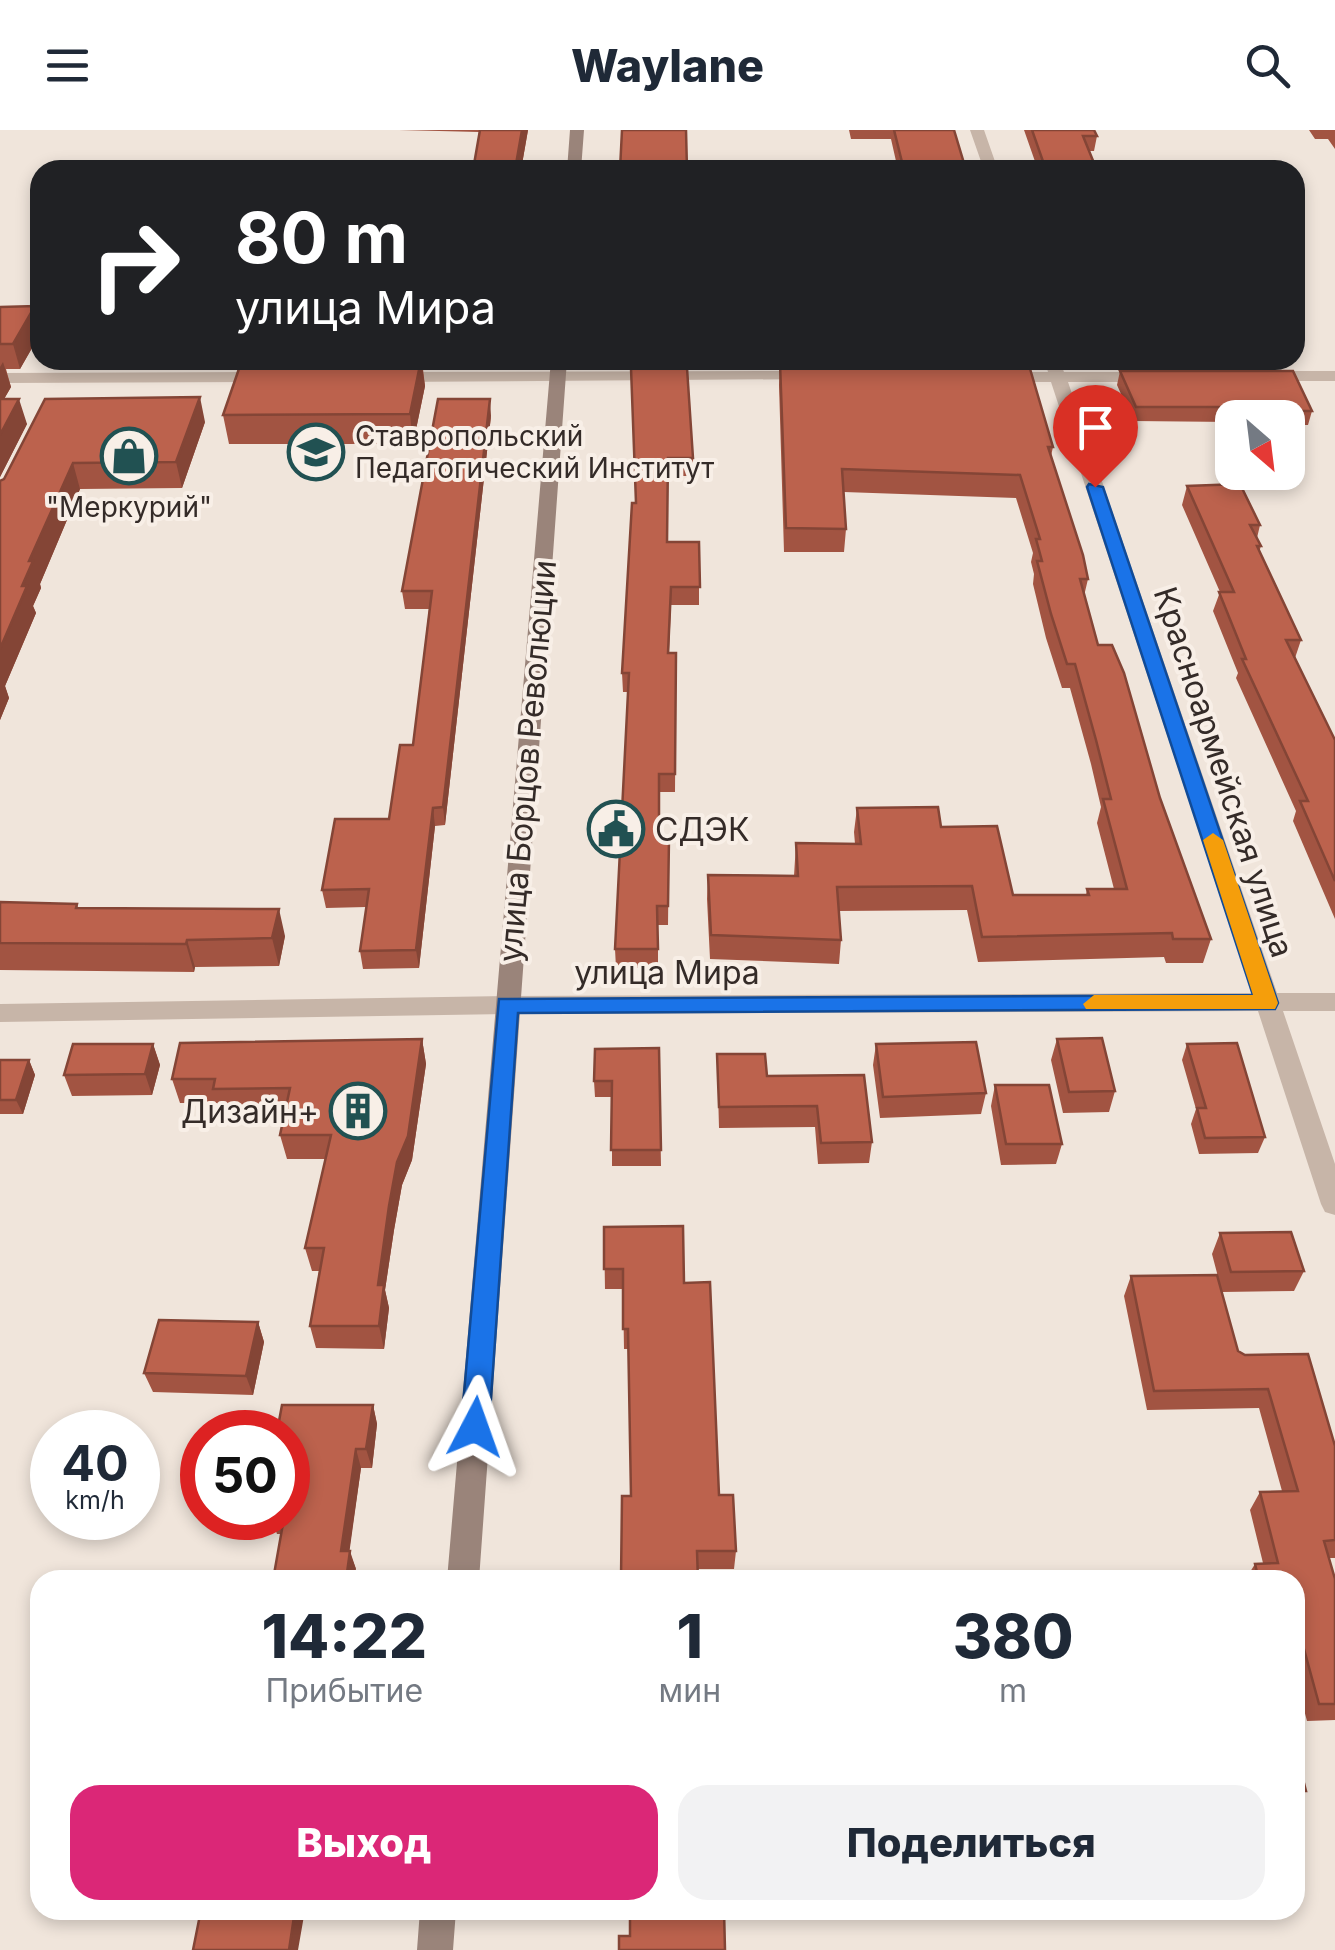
<!DOCTYPE html>
<html lang="ru">
<meta charset="utf-8">
<style>
body{margin:0;font-family:Inter,sans-serif;background:#f2f2f3;color:#1f2937;height:100vh;display:flex;flex-direction:column;font-size:38px;white-space:nowrap}
*{box-sizing:border-box;margin:0}
p{font-size:32px;color:#747a83}
.icon{flex:none;width:55px;height:55px;fill:none;stroke:currentColor;stroke-width:2;stroke-linecap:round;stroke-linejoin:round}
.map{position:relative;flex:1;overflow:hidden}
.panel{position:absolute;left:30px;top:1440px;width:1275px;height:350px;display:flex;flex-direction:column;background:#fff;border-radius:30px;box-shadow:0 5px 15px #0003}
.panel>*{flex:none}
.hud{position:absolute;left:30px;top:30px;width:1275px;height:210px;border-radius:30px;box-shadow:0 5px 15px #0003;background:#202124;color:#fff;overflow:hidden}
.needle{width:65px;rotate:152deg}
.tools{position:absolute;left:1215px;top:270px;display:grid;gap:20px}
.tools a{display:grid;place-items:center;width:90px;height:90px;border-radius:20px;background:#fff;box-shadow:0 5px 15px #0003;font-size:50px}
.speed{position:absolute;left:30px;top:1280px;display:flex;gap:20px;font-size:50px;font-weight:700;text-align:center}
.speed>*{display:grid;place-content:center;width:130px;height:130px;border-radius:50%;background:#fff;box-shadow:0 5px 15px #0003;line-height:1}
.speed small{font-size:25px;font-weight:400}
.speed .limit{border:15px solid #d22;background:#fff;color:#111}
.pin{position:absolute;display:grid;place-items:center;width:85px;height:85px;color:#fff;margin:-102px -42px;border-radius:50% 50% 50% 0;rotate:-45deg;box-shadow:0 0 10px #0007}
.pin .icon{rotate:45deg}
.me{position:absolute;width:110px;margin:-55px;rotate:4deg;stroke-linejoin:round;filter:drop-shadow(0 0 8px #0008)}
.turn{display:flex;align-items:center;gap:35px;height:210px;padding:0 40px;font-size:45px}
.turn .icon{width:130px;height:130px;stroke-width:2.5}
.turn b{display:block;font-size:70px;line-height:85px}
.eta{display:flex;justify-content:space-evenly;align-items:center;height:170px;text-align:center}
.eta b{font-size:60px;font-weight:800;line-height:70px}
.action{display:flex;gap:20px;margin-top:auto;padding:20px 40px}
.action a{flex:1;height:115px;border-radius:30px;background:#db2777;color:#fff;font-size:40px;font-weight:800;line-height:115px;text-align:center}
.action a+a{background:#f2f2f3;color:#1f2937}
header{display:flex;justify-content:space-between;align-items:center;height:130px;padding:0 40px;background:#fff;font-size:45px;font-weight:800}
.map>svg:first-child{display:block}
.lines{fill:none;stroke-linecap:round;stroke-linejoin:round}
.street{fill:#c7b5a8;fill-rule:evenodd}
.secondary{fill:#9a847a;fill-rule:evenodd}
.wall{fill:#a25442}
.shaded-wall{fill:#844536}
.building{fill:#bc624d;stroke:#844536;stroke-width:2.5}
.route{fill:#1a73e8;stroke:#114b97;stroke-width:2.5}
.slow{fill:#f59e0b}
.labels{text-anchor:middle;dominant-baseline:central;stroke-width:8;stroke-linejoin:round;paint-order:stroke}
.far-poi-label{font-size:28px;fill:#342b28;stroke:#f8efe7;text-anchor:start}
.street-label{font-size:32px;fill:#342b28;stroke:#f8efe7}
.poi-label{font-size:32px;fill:#342b28;stroke:#f8efe7;text-anchor:start}
</style>
<header><svg class="icon" aria-label="menu" viewBox="0 0 24 24"><path d="M4 6h16M4 12h16M4 18h16"/></svg>Waylane<svg class="icon" aria-label="search" viewBox="0 0 24 24"><circle cx="10" cy="10" r="6"/><path d="M15 15l6 6"/></svg></header>
<div class="map">
<svg width="1335" height="1820" viewBox="0 0 1335 1820">
<rect width="100%" height="100%" fill="#f0e5db"/>
<g class="lines">
<path class="street" d="M 970,0 L 984,0 L 998,40 L 984,40 Z
M 1054,230 L 1060,232 L 1064,242 L 1150,242 L 1158,247 L 1150,252 L 1068,252 L 1277,863 L 1335,863 L 1335,881 L 1283,881 L 1335,1034 L 1335,1085 L 1325,1082 L 1321,1074 L 1258,881 L 507,884 L 0,892 L 0,874 L 507,866 L 1252,863 L 1051,252 L 1000,252 L 992,247 L 1000,242 L 1048,242 L 1046,235 Z
M 810,241 L 816,243 L 816,249 L 390,252 L 382,247 L 390,242 Z
M 1335,241 L 1335,251 L 1265,251 L 1257,246 L 1265,241 Z
M 0,243 L 270,242 L 278,247 L 270,252 L 0,253 Z"/>
<path class="secondary" d="M 570,0 L 584,0 L 581,40 L 567,40 Z
M 551,230 L 567,230 L 479,1450 L 447,1450 Z
M 420,1780 L 456,1780 L 453,1820 L 417,1820 Z"/>
</g>
<path class="wall" d="M 399,0 L 528,0 L 521,40 L 473,40 L 479,2 Z
M 849,0 L 954,0 L 966,40 L 898,40 L 891,9 L 851,9 Z
M 1024,0 L 1094,0 L 1097,6 L 1094,21 L 1089,21 L 1096,40 L 1038,40 Z
M 1309,0 L 1335,0 L 1335,19 L 1328,9 L 1315,9 Z
M 35,176 L 40,194 L 40,204 L 20,239 L 6,239 L 11,257 L 4,269 L 27,294 L 0,347 L 0,177 Z
M 242,230 L 430,230 L 429,239 L 423,239 L 425,256 L 413,314 L 229,314 L 223,285 Z
M 612,230 L 1021,230 L 1053,317 L 1051,326 L 1088,449 L 1084,466 L 1098,515 L 1160,668 L 1211,809 L 1203,833 L 1166,833 L 1164,827 L 978,832 L 967,780 L 839,781 L 841,810 L 839,834 L 710,829 L 707,769 L 708,745 L 794,746 L 796,713 L 855,714 L 854,702 L 857,678 L 941,697 L 1013,765 L 1086,765 L 1087,759 L 1114,759 L 1097,693 L 1101,677 L 1091,634 L 1070,558 L 1062,558 L 1046,508 L 1033,454 L 1034,444 L 1031,432 L 1033,423 L 1016,368 L 844,362 L 846,399 L 844,422 L 784,422 L 779,255 L 780,238 L 778,238 L 778,233 L 685,233 L 693,328 L 693,346 L 668,346 L 667,412 L 699,412 L 699,475 L 671,475 L 669,523 L 676,523 L 675,662 L 659,662 L 659,708 L 669,708 L 668,795 L 658,795 L 658,838 L 616,838 L 615,819 L 628,562 L 623,562 L 622,543 L 636,373 L 631,232 L 612,232 Z
M 1107,230 L 1283,230 L 1281,237 L 1110,238 Z
M 1120,241 L 1312,281 L 1308,295 L 1288,295 L 1288,288 L 1232,288 L 1232,292 L 1133,291 L 1117,255 Z
M 491,286 L 445,695 L 435,696 L 419,838 L 363,839 L 360,821 L 366,777 L 326,778 L 322,760 L 389,689 L 413,615 L 429,479 L 405,479 L 402,461 Z
M 205,292 L 182,358 L 80,359 L 40,454 L 41,458 L 33,476 L 36,483 L 5,556 L 9,568 L 0,590 L 0,351 Z
M 1187,356 L 1260,395 L 1257,408 L 1261,416 L 1259,422 L 1301,510 L 1295,528 L 1335,610 L 1335,789 L 1293,691 L 1296,681 L 1236,548 L 1238,543 L 1213,481 L 1220,462 L 1182,375 Z
M 0,772 L 77,774 L 78,778 L 285,806 L 279,836 L 195,837 L 194,842 L 0,840 Z
M 422,909 L 426,934 L 412,1030 L 402,1055 L 394,1100 L 385,1160 L 389,1178 L 384,1219 L 316,1218 L 310,1196 L 319,1141 L 312,1141 L 305,1118 L 325,1029 L 287,1029 L 280,1005 L 285,982 L 220,983 L 217,973 L 180,973 L 172,949 Z
M 1057,909 L 1115,961 L 1109,982 L 1063,983 L 1051,930 Z
M 153,914 L 160,935 L 152,965 L 72,966 L 64,945 Z
M 876,914 L 986,963 L 981,984 L 880,988 L 873,935 Z
M 1187,914 L 1265,1007 L 1258,1023 L 1199,1024 L 1191,994 L 1196,979 L 1182,930 Z
M 659,918 L 661,1036 L 612,1036 L 612,967 L 595,967 L 594,951 Z
M 717,924 L 767,946 L 864,945 L 872,1012 L 869,1033 L 818,1034 L 815,997 L 719,998 Z
M 0,930 L 29,930 L 35,945 L 23,984 L 0,984 Z
M 995,955 L 1062,1014 L 1056,1034 L 1001,1035 L 991,976 Z
M 604,1097 L 684,1153 L 719,1365 L 736,1421 L 734,1439 L 698,1439 L 629,1219 L 624,1219 L 623,1159 L 605,1159 Z
M 1220,1103 L 1304,1141 L 1294,1161 L 1222,1162 L 1212,1124 Z
M 1131,1146 L 1238,1221 L 1335,1316 L 1335,1428 L 1329,1428 L 1335,1449 L 1335,1590 L 1307,1591 L 1295,1546 L 1295,1450 L 1245,1450 L 1255,1434 L 1263,1433 L 1250,1380 L 1260,1362 L 1282,1361 L 1259,1278 L 1147,1280 L 1124,1166 Z
M 258,1192 L 264,1212 L 253,1265 L 153,1262 L 144,1243 Z
M 373,1275 L 377,1294 L 372,1338 L 361,1338 L 349,1421 L 356,1439 L 281,1404 L 277,1404 L 271,1388 L 288,1388 Z
M 1295,1618 L 1306,1661 L 1295,1674 Z
M 630,1780 L 762,1780 L 724,1782 L 630,1806 Z"/>
<path class="shaded-wall" d="M 522,0 L 528,0 L 521,40 L 515,40 Z
M 35,176 L 40,194 L 40,204 L 20,239 L 13,214 Z
M 421,230 L 425,256 L 413,314 L 410,284 Z
M 3,232 L 11,257 L 0,276 L 0,237 Z
M 200,267 L 205,292 L 182,358 L 176,332 Z
M 19,269 L 27,294 L 0,347 L 0,305 Z
M 490,269 L 491,286 L 445,695 L 443,677 Z
M 73,333 L 80,359 L 40,454 L 41,458 L 33,476 L 36,483 L 5,556 L 9,568 L 0,590 L 0,519 L 29,431 Z
M 433,678 L 435,696 L 419,838 L 416,820 Z
M 279,779 L 285,806 L 279,836 L 272,808 Z
M 187,810 L 195,837 L 194,842 L 186,814 Z
M 422,909 L 426,934 L 412,1030 L 402,1055 L 394,1100 L 385,1160 L 389,1178 L 384,1219 L 379,1196 L 378,1155 L 389,1076 Z
M 153,914 L 160,935 L 152,965 L 145,944 Z
M 29,930 L 35,945 L 23,984 L 16,970 Z
M 258,1192 L 264,1212 L 253,1265 L 246,1246 Z
M 373,1275 L 377,1294 L 372,1338 L 366,1319 Z
M 356,1319 L 361,1338 L 347,1439 L 341,1421 Z
M 350,1421 L 356,1439 L 354,1450 L 346,1450 Z
M 295,1780 L 305,1780 L 298,1820 L 289,1820 Z"/>
<path class="building" d="M 480,0 L 522,0 L 515,40 L 473,40 Z
M 622,0 L 686,0 L 687,40 L 620,40 Z
M 894,0 L 954,0 L 966,40 L 904,40 Z
M 1032,0 L 1094,0 L 1097,6 L 1083,6 L 1096,38 L 1046,40 Z
M 35,176 L 13,214 L 0,214 L 0,177 Z
M 242,230 L 421,230 L 410,284 L 223,285 Z
M 1028,232 L 1053,317 L 1048,317 L 1083,425 L 1088,449 L 1080,449 L 1098,515 L 1112,515 L 1124,543 L 1160,668 L 1211,809 L 1173,809 L 1172,803 L 982,807 L 972,756 L 837,757 L 841,810 L 711,805 L 708,745 L 798,746 L 796,713 L 861,714 L 857,678 L 938,677 L 941,697 L 997,696 L 1013,765 L 1089,765 L 1087,759 L 1127,759 L 1103,669 L 1111,669 L 1096,610 L 1075,534 L 1067,534 L 1051,484 L 1037,431 L 1042,431 L 1036,409 L 1040,409 L 1020,345 L 842,339 L 846,399 L 786,398 L 780,233 Z
M 631,238 L 687,238 L 693,328 L 668,328 L 667,412 L 699,412 L 700,457 L 671,457 L 668,523 L 676,523 L 675,644 L 659,644 L 659,708 L 669,708 L 668,776 L 657,776 L 658,819 L 615,819 L 629,543 L 622,543 L 632,373 L 636,373 Z
M 1120,241 L 1293,241 L 1312,281 L 1239,281 L 1238,277 L 1136,277 Z
M 200,267 L 176,332 L 73,333 L 29,431 L 33,431 L 22,456 L 27,456 L 0,519 L 0,351 L 4,349 L 45,269 Z
M 0,269 L 19,269 L 0,305 Z
M 438,269 L 490,269 L 443,677 L 433,678 L 416,820 L 360,821 L 369,759 L 322,760 L 335,689 L 389,689 L 400,615 L 413,615 L 432,461 L 402,461 Z
M 1240,354 L 1260,395 L 1250,395 L 1261,416 L 1257,416 L 1301,510 L 1286,510 L 1335,610 L 1335,751 L 1300,671 L 1308,671 L 1242,529 L 1246,529 L 1219,462 L 1234,462 L 1187,356 Z
M 0,772 L 77,774 L 76,778 L 279,779 L 272,808 L 187,810 L 186,814 L 0,813 Z
M 1102,908 L 1115,961 L 1069,962 L 1057,909 Z
M 422,909 L 408,1006 L 397,1032 L 389,1076 L 378,1155 L 384,1155 L 379,1196 L 310,1196 L 324,1118 L 305,1118 L 331,1005 L 280,1005 L 290,958 L 213,959 L 215,949 L 172,949 L 180,913 Z
M 976,912 L 986,963 L 883,967 L 876,914 Z
M 1237,913 L 1265,1007 L 1205,1008 L 1197,978 L 1206,978 L 1187,914 Z
M 73,914 L 153,914 L 145,944 L 64,945 Z
M 659,918 L 661,1020 L 611,1020 L 612,951 L 594,951 L 595,919 Z
M 717,924 L 765,924 L 767,946 L 864,945 L 872,1012 L 821,1013 L 817,976 L 719,977 Z
M 0,930 L 29,930 L 16,970 L 0,970 Z
M 995,955 L 1049,955 L 1062,1014 L 1006,1014 Z
M 683,1096 L 684,1153 L 710,1152 L 719,1365 L 733,1365 L 736,1421 L 697,1421 L 698,1450 L 621,1450 L 622,1366 L 631,1366 L 628,1199 L 623,1199 L 623,1139 L 604,1139 L 604,1097 Z
M 1291,1102 L 1304,1141 L 1231,1142 L 1220,1103 Z
M 1217,1145 L 1238,1221 L 1245,1225 L 1308,1224 L 1335,1316 L 1335,1410 L 1324,1411 L 1335,1449 L 1335,1574 L 1319,1574 L 1295,1486 L 1295,1450 L 1259,1450 L 1255,1434 L 1278,1433 L 1260,1362 L 1298,1361 L 1268,1259 L 1154,1261 L 1131,1146 Z
M 159,1190 L 258,1192 L 246,1246 L 144,1243 Z
M 282,1275 L 373,1275 L 366,1319 L 356,1319 L 341,1421 L 350,1421 L 346,1450 L 273,1450 L 284,1388 L 288,1388 L 288,1302 L 277,1302 Z
M 1295,1618 L 1306,1661 L 1295,1661 Z
M 201,1780 L 295,1780 L 289,1820 L 193,1820 Z
M 630,1780 L 724,1780 L 725,1820 L 619,1820 L 619,1806 L 630,1806 Z"/>
<path class="route" d="M 1089,354 L 1103,357 L 1278,873 L 1275,879 L 518,883 L 489,1297 L 485,1305 L 475,1309 L 465,1305 L 461,1297 L 499,869 L 1253,865 L 1087,357 Z"/>
<path class="slow" d="M 1213,703 L 1223,710 L 1278,873 L 1275,879 L 1086,879 L 1083,874 L 1094,865 L 1253,865 L 1203,710 Z"/>
<defs>
<g id="university-ring" transform="scale(2.875)"><circle r="9.5" fill="#f8efe7" stroke="#215152" stroke-width="1.5"/><path d="M0-5L7-2L0 1L-7-2ZM-4 1L0 2.5L4 1V4Q0 6-4 4Z" fill="#215152"/></g>
<g id="shop-ring" transform="scale(2.875)"><circle r="9.5" fill="#f8efe7" stroke="#215152" stroke-width="1.5"/><path d="M-5-2.5h2.3a2.7 3.5 0 0 1 5.4 0H5L5.5 6h-11ZM-1.5-2.5h3a1.5 2.3 0 0 0-3 0Z" fill="#215152"/></g>
<g id="civic-ring" transform="scale(2.875)"><circle r="9.5" fill="#f8efe7" stroke="#215152" stroke-width="1.5"/><path d="M-.6-6.5H3V-4.5H.6V-3L4-1V1h2V6H-6V1h2V-1L-.6-3ZM-1.2 2.5V6h2.4V2.5Z" fill="#215152"/></g>
<g id="building-ring" transform="scale(2.875)"><circle r="9.5" fill="#f8efe7" stroke="#215152" stroke-width="1.5"/><path d="M-4-6H4V6H1V3H-1V6H-4ZM-2.5-4.3h1.7v1.8h-1.7ZM.8-4.3h1.7v1.8H.8ZM-2.5-1h1.7V.8h-1.7ZM.8-1h1.7V.8H.8Z" fill="#215152"/></g>
</defs>
<g fill-rule="evenodd">
<use href="#university-ring" x="316" y="322"/>
<use href="#shop-ring" x="129" y="326"/>
<use href="#civic-ring" x="616" y="699"/>
<use href="#building-ring" x="358" y="981"/>
</g>
<g class="labels">
<g class="far-poi-label">
<text x="355" y="306">Ставропольский<tspan x="355" dy="32">Педагогический Институт</tspan></text>
<text x="129" y="377" text-anchor="middle">"Меркурий"</text>
</g>
<g class="street-label">
<text transform="translate(527 631) rotate(-85)">улица Борцов Революции</text>
<text transform="translate(1224 642) rotate(72)">Красноармейская улица</text>
<text x="667" y="842">улица Мира</text>
</g>
<g class="poi-label">
<text x="655" y="699">СДЭК</text>
<text x="319" y="981" text-anchor="end">Дизайн+</text>
</g>
</g>
</svg>
<div class="tools">
<a><svg class="needle" viewBox="-14 -14 28 28"><path d="M0-13l5 13h-10z" fill="#e53935"/><path d="M0 13l5-13h-10z" fill="#747a83"/></svg></a>
</div>
<div class="speed"><div>40<small>km/h</small></div><div class="limit">50</div></div>
<div class="pin" style="left:1095px;top:357px;background:#d93025"><svg class="icon" aria-label="arrive" viewBox="0 0 24 24"><path d="M6 21V4h12l-3 4 3 4H6"/></svg></div>
<svg class="me" style="left:475px;top:1297px" viewBox="-20 -20 40 40"><path d="M0-17L14 15 0 8-14 15z" fill="#1a73e8" stroke="#fff" stroke-width="4"/></svg>
<div class="hud">
<div class="turn"><svg class="icon" aria-label="right" viewBox="0 0 24 24"><path d="M7 20v-9h11M14 6l5 5-5 5"/></svg><div><b>80 m</b>улица Мира</div></div>
</div>
<section class="panel">
<div class="eta">
<div><b>14:22</b><p>Прибытие</p></div>
<div><b>1</b><p>мин</p></div>
<div><b>380</b><p>m</p></div>
</div>
<div class="action"><a>Выход</a><a>Поделиться</a></div>
</section>
</div>
